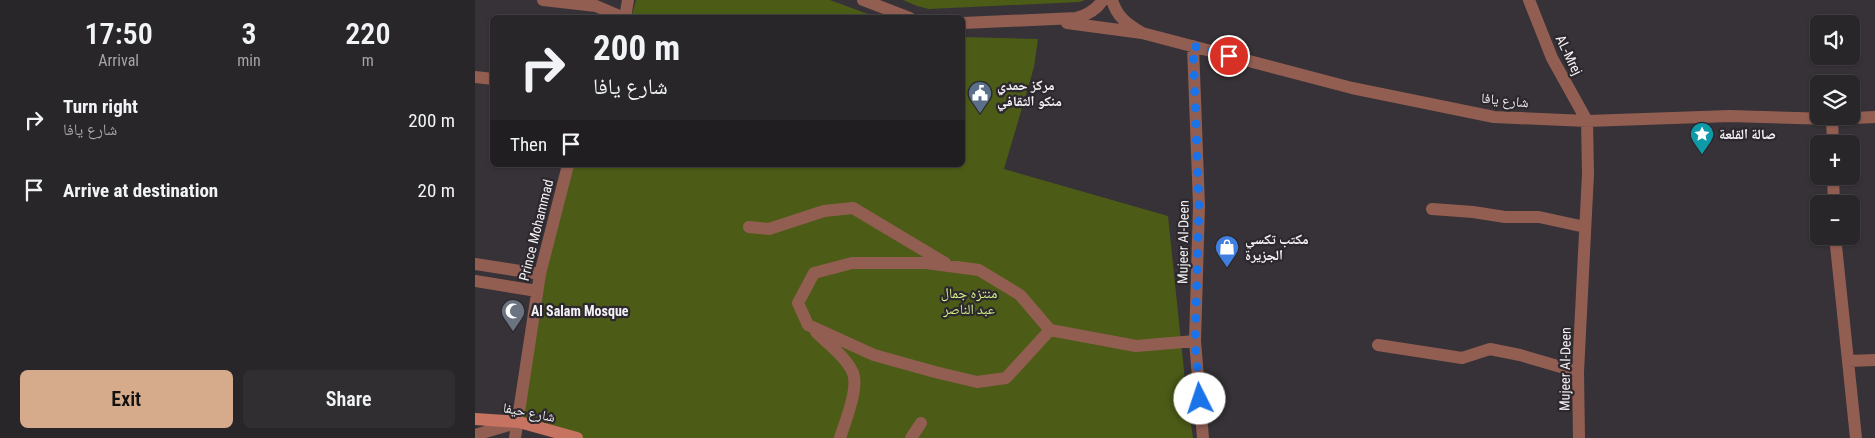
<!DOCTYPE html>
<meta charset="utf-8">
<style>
body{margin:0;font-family:"Roboto Condensed","Noto Naskh Arabic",sans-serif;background:#302e31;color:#f1f3f6;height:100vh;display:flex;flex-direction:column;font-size:19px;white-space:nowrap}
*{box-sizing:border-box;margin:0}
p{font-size:16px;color:#a5a5a8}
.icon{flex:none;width:28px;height:28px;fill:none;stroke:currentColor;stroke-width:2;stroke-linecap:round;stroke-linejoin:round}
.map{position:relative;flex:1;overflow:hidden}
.details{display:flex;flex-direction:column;background:#282629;width:475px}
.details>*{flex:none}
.banner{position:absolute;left:15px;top:15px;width:475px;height:152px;border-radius:8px;box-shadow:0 1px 4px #0004,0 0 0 1px #444346;background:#282629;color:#f1f3f6;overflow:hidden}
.fabs{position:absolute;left:1335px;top:15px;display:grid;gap:10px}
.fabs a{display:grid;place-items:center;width:50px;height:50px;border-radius:8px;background:#282629;box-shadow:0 1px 4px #0004,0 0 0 1px #444346;font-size:25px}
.pin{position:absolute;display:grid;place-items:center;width:42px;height:42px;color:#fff;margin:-21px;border:2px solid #fff;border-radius:50%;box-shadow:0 1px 5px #0007}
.me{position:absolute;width:55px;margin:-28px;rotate:356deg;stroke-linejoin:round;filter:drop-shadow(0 0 4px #0008)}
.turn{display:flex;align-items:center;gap:18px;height:105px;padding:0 20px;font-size:22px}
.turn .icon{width:65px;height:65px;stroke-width:2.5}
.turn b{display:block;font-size:35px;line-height:42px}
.then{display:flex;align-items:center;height:48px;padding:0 20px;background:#0003;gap:10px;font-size:19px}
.eta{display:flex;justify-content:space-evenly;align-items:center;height:85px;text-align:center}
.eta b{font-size:30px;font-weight:600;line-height:35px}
.button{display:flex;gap:10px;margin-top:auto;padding:10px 20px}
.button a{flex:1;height:58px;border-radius:8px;background:#d6ab8b;color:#111;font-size:20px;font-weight:600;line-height:58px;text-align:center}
.button a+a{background:#302e31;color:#f1f3f6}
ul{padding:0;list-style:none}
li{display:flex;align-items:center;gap:15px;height:70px;padding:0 20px}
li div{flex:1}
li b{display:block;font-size:19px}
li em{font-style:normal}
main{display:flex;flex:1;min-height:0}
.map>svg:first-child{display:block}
.green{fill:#4c5c17}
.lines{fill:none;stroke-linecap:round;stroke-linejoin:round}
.minor{stroke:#935e52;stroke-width:12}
.secondary{stroke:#c77361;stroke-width:12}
.route{stroke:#1a73e8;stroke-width:9;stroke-dasharray:0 16.2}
.labels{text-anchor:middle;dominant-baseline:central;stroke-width:4.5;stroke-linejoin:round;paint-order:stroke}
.street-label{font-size:14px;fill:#f4f2f5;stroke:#2c282d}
.poi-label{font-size:14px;font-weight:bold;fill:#f4f2f5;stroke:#2c282d;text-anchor:start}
.park-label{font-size:14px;fill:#d4f18b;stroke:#2c282d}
</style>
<main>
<section class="details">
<div class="eta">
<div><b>17:50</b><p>Arrival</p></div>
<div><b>3</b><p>min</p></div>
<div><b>220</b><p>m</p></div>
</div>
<ul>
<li><svg class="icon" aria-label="right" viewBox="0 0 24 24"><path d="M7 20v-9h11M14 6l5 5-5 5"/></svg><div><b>Turn right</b><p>شارع يافا</p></div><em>200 m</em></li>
<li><svg class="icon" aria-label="arrive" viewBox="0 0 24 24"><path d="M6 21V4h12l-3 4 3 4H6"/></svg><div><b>Arrive at destination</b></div><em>20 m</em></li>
</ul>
<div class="button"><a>Exit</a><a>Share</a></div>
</section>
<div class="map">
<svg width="1400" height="438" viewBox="0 0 1400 438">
<rect width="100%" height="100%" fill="#363237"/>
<path class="green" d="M 161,0 L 355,0 L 401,17 L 156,18 Z
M 428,0 L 610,0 L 604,2 L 454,9 L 442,6 Z
M 488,37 L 563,39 L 559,67 L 529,169 L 693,216 L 711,390 L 718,438 L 92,438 L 44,422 L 81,213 L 94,165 L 488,165 Z"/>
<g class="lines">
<path class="minor" d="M 68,0 L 121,6 L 149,18
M 388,0 L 435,18
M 1054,0 L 1077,58 L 1112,121 L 1113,174 L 1103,372 L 1104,438
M 150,18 L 153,0
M 488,23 L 601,18 C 613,15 621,10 628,0
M 592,23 L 667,33 C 652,24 642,17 637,0
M 667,33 L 877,88 L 1019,117 L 1112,121 L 1255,116 L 1357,119 L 1400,117
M 718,46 L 724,206 L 720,341 L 728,438
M 0,77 L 18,79
M 1357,119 L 1358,144
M 1358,176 L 1359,204
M 957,209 L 998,212 L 1030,217 L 1064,217 L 1110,227
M 274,227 L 294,229 L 349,211 L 378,208 L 470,263
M 1360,236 L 1373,361 L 1400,360
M 0,264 L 65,274
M 0,281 L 62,291
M 575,330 L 531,378 L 502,382 L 460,372 L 399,355 L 333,325 L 323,303 L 339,273 L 377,263 L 451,263 L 504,270 L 545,295 L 575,330 L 661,346 L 720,341
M 341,332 C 353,344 371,357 378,373 C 384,388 370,422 365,438
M 903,345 L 987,358 L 1015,349 L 1045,355 L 1103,372
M 1373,361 L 1381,438
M 0,435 L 41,423
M 40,438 L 65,274 L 93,165
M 436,438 L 446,423"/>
<path class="secondary" d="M 0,419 L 44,422 L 102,438"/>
</g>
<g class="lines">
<path class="route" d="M 725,399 L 720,342 L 724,206 L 718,46 L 754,56"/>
</g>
<defs>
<g id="civic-pin" transform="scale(1.25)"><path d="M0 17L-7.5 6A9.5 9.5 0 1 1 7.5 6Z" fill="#5c6f8a" stroke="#2c282d"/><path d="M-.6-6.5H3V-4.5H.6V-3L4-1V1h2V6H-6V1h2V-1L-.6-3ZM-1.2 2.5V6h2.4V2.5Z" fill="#fff"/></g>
<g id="sight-pin" transform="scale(1.25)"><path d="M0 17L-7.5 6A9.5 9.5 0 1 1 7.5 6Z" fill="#0f9aa8" stroke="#2c282d"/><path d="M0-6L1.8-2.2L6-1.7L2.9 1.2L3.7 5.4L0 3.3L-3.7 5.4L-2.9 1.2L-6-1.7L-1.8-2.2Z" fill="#fff"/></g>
<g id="shop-pin" transform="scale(1.25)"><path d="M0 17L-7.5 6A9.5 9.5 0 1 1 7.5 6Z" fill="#3f7fe0" stroke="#2c282d"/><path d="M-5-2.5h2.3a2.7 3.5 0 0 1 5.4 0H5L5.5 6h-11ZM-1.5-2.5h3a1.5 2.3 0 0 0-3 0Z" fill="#fff"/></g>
<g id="mosque-pin" transform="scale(1.25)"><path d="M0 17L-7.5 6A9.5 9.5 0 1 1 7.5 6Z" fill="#6b7280" stroke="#2c282d"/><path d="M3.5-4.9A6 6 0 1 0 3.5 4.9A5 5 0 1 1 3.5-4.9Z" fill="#fff"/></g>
</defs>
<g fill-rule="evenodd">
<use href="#civic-pin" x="505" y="93"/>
<use href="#sight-pin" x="1227" y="134"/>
<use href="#shop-pin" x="752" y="247"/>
<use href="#mosque-pin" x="38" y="311"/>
</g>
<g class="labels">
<g class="street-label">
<text transform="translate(1094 55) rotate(64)">AL-Mrej</text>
<text transform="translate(1030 100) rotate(6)">شارع يافا</text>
<text transform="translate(61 230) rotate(-76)">Prince Mohammad</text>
<text transform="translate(708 242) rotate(-89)">Mujeer Al-Deen</text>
<text transform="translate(1090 369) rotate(-89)">Mujeer Al-Deen</text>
<text transform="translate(54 412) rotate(11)">شارع حيفا</text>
</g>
<g class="poi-label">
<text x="522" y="85">مركز حمدي<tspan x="522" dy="16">منكو الثقافي</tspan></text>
<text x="1244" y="134">صالة القلعة</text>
<text x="770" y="239">مكتب تكسي<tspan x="770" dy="16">الجزيرة</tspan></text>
<text x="56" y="311">Al Salam Mosque</text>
</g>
<g class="park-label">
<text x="494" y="293">منتزه جمال<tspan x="494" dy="16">عبد الناصر</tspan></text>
</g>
</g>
</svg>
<div class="fabs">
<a><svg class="icon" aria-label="sound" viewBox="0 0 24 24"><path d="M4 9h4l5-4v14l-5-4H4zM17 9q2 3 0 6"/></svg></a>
<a><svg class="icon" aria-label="layers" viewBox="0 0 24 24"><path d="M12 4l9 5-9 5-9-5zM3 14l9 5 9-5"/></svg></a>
<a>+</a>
<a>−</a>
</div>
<div class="pin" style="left:754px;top:56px;background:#d93025"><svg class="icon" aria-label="arrive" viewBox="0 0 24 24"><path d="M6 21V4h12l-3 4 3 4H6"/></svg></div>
<svg class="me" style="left:725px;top:399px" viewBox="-20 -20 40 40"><circle r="19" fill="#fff"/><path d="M0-13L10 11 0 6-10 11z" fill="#1a73e8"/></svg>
<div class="banner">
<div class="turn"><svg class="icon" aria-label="right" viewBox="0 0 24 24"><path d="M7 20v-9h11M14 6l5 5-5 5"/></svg><div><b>200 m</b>شارع يافا</div></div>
<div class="then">Then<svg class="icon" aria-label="arrive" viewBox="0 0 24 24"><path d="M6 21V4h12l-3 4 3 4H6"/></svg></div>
</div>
</div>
</main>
